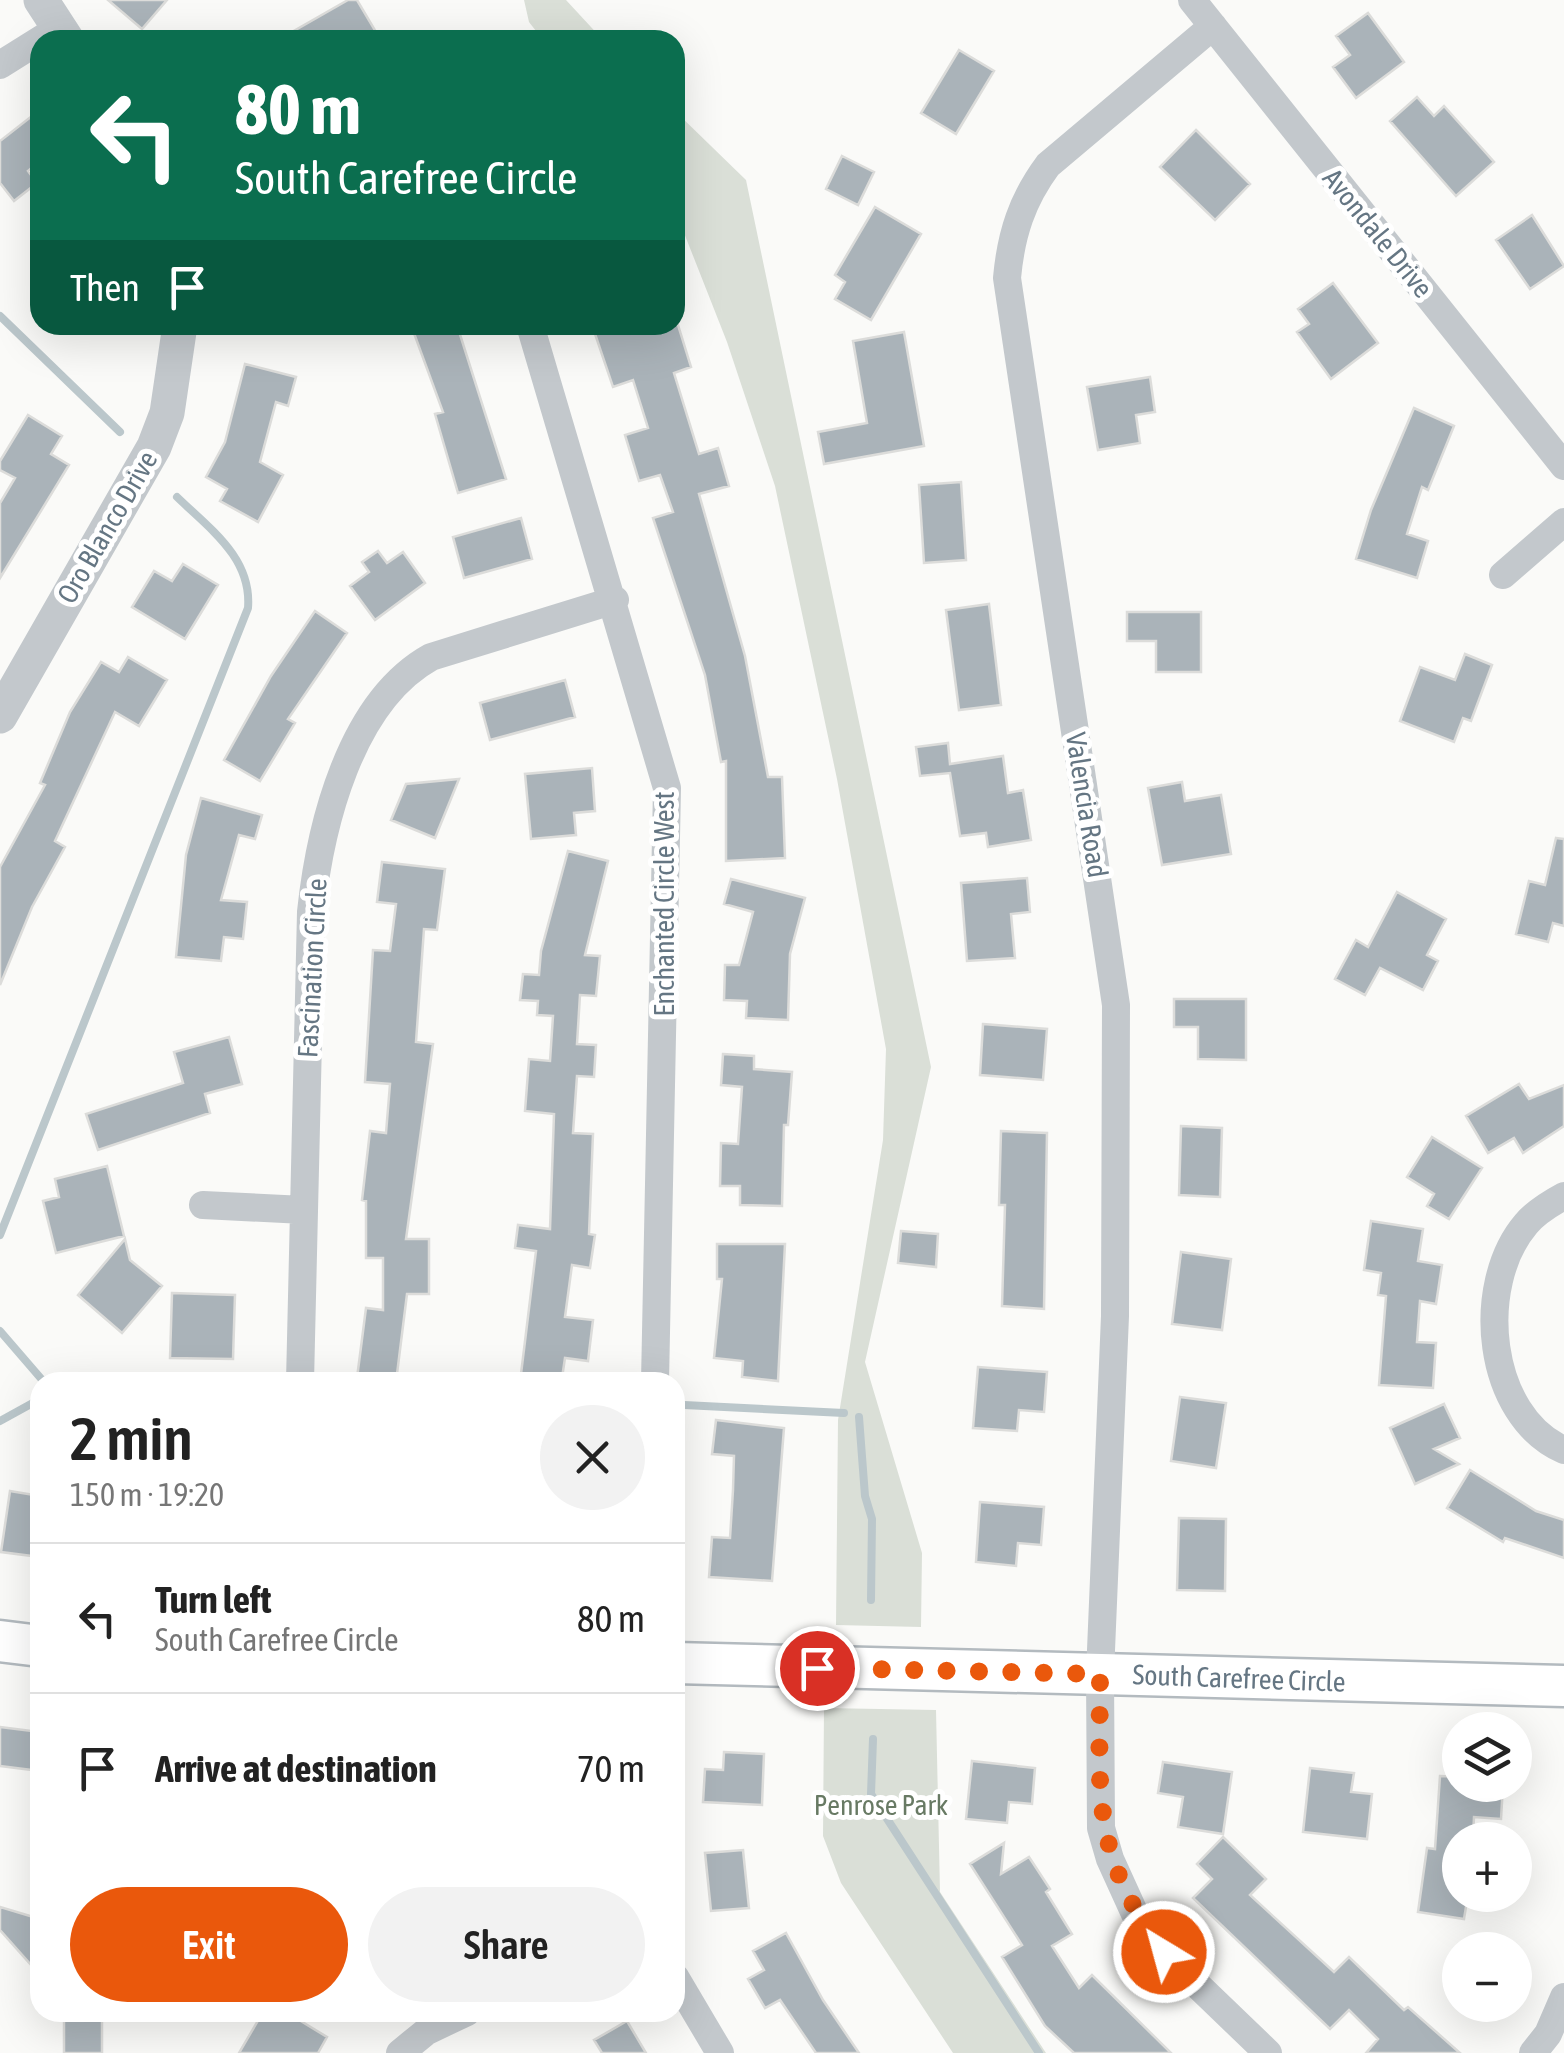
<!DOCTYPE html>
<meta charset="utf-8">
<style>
body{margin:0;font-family:"Asap Condensed",sans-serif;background:#f2f2f2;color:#222;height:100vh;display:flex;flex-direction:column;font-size:38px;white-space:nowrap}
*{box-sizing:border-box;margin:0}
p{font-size:32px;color:#767676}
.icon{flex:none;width:55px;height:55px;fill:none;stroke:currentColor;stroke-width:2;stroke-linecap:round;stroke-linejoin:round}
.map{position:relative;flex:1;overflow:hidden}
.details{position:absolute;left:30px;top:1372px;width:655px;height:650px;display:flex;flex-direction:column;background:#fff;border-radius:30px;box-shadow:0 10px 40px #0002}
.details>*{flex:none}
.top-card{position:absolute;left:30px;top:30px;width:655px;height:305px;border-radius:30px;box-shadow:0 10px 40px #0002;background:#0b6e4f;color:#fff;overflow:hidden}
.fabs{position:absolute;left:1442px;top:1712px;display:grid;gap:20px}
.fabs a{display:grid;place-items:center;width:90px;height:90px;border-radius:50%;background:#fff;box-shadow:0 10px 40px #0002;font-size:50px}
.pin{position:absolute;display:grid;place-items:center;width:85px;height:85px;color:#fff;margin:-42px;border:5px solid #fff;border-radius:50%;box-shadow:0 2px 10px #0007}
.me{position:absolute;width:110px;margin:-55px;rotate:323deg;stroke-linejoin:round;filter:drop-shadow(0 0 8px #0008)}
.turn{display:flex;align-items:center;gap:35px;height:210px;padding:0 40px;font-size:45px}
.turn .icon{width:130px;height:130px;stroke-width:2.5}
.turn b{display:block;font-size:70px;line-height:85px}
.then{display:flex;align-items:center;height:95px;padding:0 40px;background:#0003;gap:20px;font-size:38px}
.round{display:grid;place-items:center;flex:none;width:105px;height:105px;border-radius:52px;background:#f2f2f2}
.headline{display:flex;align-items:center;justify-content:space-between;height:170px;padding:0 40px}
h1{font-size:60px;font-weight:600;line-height:75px}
.primary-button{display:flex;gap:20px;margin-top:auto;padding:20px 40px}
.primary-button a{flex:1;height:115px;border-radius:60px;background:#ea580c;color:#fff;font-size:40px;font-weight:600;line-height:115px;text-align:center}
.primary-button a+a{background:#f2f2f2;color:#222}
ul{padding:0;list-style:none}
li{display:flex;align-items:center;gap:30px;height:150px;padding:0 40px;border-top:2px solid #e0e0e0}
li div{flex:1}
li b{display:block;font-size:38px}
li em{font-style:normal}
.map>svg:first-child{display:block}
.green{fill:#dadfd7}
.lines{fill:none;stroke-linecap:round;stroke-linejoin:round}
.stream{stroke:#bbc7cb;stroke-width:8}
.building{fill:#aab3b9;stroke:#dcdcda;stroke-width:2.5}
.secondary-casing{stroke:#b3babf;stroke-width:45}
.minor{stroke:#c3c8cc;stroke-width:28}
.tertiary{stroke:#c3c8cc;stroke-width:35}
.secondary{stroke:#fff;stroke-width:40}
.route{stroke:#ea580c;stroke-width:18;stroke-dasharray:0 32.4}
.labels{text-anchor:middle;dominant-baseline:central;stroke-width:10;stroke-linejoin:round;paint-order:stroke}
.street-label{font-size:28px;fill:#657683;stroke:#fff}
.park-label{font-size:28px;fill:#687a64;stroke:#fff}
</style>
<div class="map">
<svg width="1564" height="2053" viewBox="0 0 1564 2053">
<rect width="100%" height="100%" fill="#fafaf8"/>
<path class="green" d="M 524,0 L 566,0 L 603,40 L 543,40 L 529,22 Z
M 675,111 L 746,180 L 931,1067 L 865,1362 L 922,1553 L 921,1627 L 836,1625 L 838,1420 L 883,1140 L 886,1049 L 837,779 L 775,486 L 727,342 L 675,210 Z
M 824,1708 L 936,1710 L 940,1892 L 1046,2053 L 953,2053 L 841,1883 L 823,1836 Z"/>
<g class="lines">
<path class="stream" d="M 0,316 L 120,432
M 0,1235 L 248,608 C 252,558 210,529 177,497
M 0,1331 L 44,1382
M 684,1405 L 844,1413
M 859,1417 L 865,1496 L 872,1519 L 871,1600
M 0,1421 L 40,1399
M 873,1739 L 871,1794 L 1039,2053"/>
</g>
<path class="building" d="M 108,0 L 167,0 L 142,29 Z
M 348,0 L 357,0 L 376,32 L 362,40 L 278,40 Z
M 1368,13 L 1404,62 L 1356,98 L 1333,67 L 1350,55 L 1336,36 Z
M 959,50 L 994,71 L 956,134 L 921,113 Z
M 1417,97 L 1434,116 L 1444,106 L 1494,162 L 1456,196 L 1390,121 Z
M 32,116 L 40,127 L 40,161 L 28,171 L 37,183 L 14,201 L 0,183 L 0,141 Z
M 1196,130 L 1250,184 L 1215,220 L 1160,167 Z
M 842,156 L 874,172 L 858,205 L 826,189 Z
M 875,207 L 921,234 L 871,320 L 835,299 L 845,282 L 835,275 Z
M 1532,215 L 1564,266 L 1530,289 L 1496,240 Z
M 1333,283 L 1378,343 L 1331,379 L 1297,332 L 1309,324 L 1298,309 Z
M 411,325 L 457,325 L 506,479 L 458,493 L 435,414 L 443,412 Z
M 592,325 L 678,325 L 691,367 L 674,373 L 699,454 L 718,448 L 729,486 L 699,494 L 745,656 L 768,777 L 782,777 L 785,858 L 726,861 L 726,761 L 721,762 L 705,675 L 653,518 L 673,512 L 660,475 L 639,481 L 625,435 L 648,428 L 633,380 L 613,387 Z
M 904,332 L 924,446 L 824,464 L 818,432 L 867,423 L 853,341 Z
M 245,364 L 296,377 L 288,406 L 276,402 L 260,462 L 283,475 L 258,522 L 220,501 L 227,489 L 206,477 L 225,442 Z
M 1150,377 L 1155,412 L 1136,415 L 1140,443 L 1098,450 L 1087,387 Z
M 1414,408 L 1454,426 L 1428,490 L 1422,487 L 1407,534 L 1428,541 L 1417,578 L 1356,559 L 1371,510 Z
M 28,415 L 62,436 L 51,454 L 69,465 L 0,578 L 0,503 L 15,478 L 0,470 L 0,461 Z
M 961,482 L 966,560 L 924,563 L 919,485 Z
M 521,518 L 532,559 L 464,578 L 453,537 Z
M 378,551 L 387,563 L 403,552 L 425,583 L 375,620 L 350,586 L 369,572 L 362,562 Z
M 183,564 L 218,585 L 185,639 L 132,607 L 154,571 L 172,581 Z
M 989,604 L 1001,705 L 959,710 L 946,610 Z
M 315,611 L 347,633 L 288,719 L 295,723 L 260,781 L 224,760 L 271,676 Z
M 1127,612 L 1201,612 L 1201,672 L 1156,672 L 1156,641 L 1127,641 Z
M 1465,654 L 1492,665 L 1471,721 L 1463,718 L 1454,742 L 1400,721 L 1420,667 L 1455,680 Z
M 128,657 L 167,680 L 139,726 L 115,712 L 55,841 L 65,847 L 32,907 L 0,985 L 0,867 L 45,785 L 40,783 L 70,712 L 101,662 L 119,672 Z
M 565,680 L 575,717 L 490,740 L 480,703 Z
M 948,743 L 950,764 L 1003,756 L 1008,793 L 1023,790 L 1031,840 L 988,847 L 986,833 L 960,836 L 950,773 L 920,776 L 916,747 Z
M 592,768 L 595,811 L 574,813 L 576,835 L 531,839 L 525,774 Z
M 459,779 L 435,838 L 391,820 L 406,784 Z
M 1182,782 L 1185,801 L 1221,795 L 1231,854 L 1162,865 L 1148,788 Z
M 201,798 L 262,815 L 255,839 L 239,835 L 221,900 L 247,902 L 243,939 L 224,937 L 221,961 L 176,957 L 186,855 Z
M 1556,838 L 1564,839 L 1564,926 L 1553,923 L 1548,942 L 1516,934 L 1529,881 L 1545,885 Z
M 568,851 L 608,861 L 585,955 L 600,956 L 596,996 L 580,995 L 577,1044 L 596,1045 L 594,1077 L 577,1076 L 573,1133 L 593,1134 L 589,1234 L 595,1235 L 590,1268 L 572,1265 L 565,1317 L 593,1320 L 588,1361 L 565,1358 L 562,1378 L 521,1374 L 536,1251 L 515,1248 L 518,1225 L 550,1229 L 554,1114 L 525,1111 L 529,1059 L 550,1061 L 553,1016 L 537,1015 L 538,1001 L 520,1000 L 523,974 L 539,975 L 541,951 Z
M 382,862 L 445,869 L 437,930 L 424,929 L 416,1042 L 433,1044 L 406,1239 L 429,1239 L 429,1294 L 407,1294 L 396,1382 L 357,1378 L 366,1308 L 383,1310 L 383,1258 L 366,1258 L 366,1201 L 362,1200 L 370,1131 L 386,1133 L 390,1084 L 365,1082 L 373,950 L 390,951 L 396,904 L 377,902 Z
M 1027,878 L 1030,912 L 1011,914 L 1015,958 L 967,961 L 961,883 Z
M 731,879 L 805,898 L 790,954 L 788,1020 L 746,1018 L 747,1001 L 724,1000 L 725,965 L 739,965 L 753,912 L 724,904 Z
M 1397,892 L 1446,919 L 1427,955 L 1438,961 L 1423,990 L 1380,968 L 1365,995 L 1335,979 L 1356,940 L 1368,947 Z
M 1174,999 L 1246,999 L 1246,1060 L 1198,1059 L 1198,1027 L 1174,1027 Z
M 983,1024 L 1047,1029 L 1043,1080 L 980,1075 Z
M 229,1037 L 242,1084 L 205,1094 L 210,1113 L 98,1150 L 86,1114 L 183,1083 L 174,1052 Z
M 723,1054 L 754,1056 L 754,1069 L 792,1072 L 788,1125 L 784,1125 L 782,1206 L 740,1205 L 740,1186 L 720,1186 L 721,1143 L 738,1144 L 742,1087 L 721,1085 Z
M 1519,1084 L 1529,1099 L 1564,1085 L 1564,1126 L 1523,1153 L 1514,1138 L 1488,1153 L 1466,1116 Z
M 1181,1126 L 1222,1128 L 1220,1197 L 1179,1195 Z
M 1001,1131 L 1047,1133 L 1044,1309 L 1002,1306 L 1005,1205 L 999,1205 Z
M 1432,1137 L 1482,1168 L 1449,1219 L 1427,1206 L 1434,1194 L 1407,1177 Z
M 107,1166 L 124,1236 L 56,1253 L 43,1201 L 59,1197 L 55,1179 Z
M 1371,1221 L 1423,1229 L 1418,1261 L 1442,1265 L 1436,1304 L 1420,1301 L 1417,1342 L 1436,1343 L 1433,1388 L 1379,1385 L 1386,1296 L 1378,1295 L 1381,1273 L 1364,1270 Z
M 901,1231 L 938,1234 L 936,1267 L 898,1263 Z
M 125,1239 L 130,1260 L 162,1286 L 122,1333 L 78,1295 Z
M 717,1244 L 785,1244 L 778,1381 L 742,1377 L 743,1361 L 714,1358 L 722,1279 L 717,1279 Z
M 1181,1252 L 1231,1259 L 1222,1330 L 1172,1324 Z
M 172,1293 L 235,1295 L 233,1359 L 170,1358 Z
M 978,1367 L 1047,1372 L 1044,1412 L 1019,1410 L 1017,1431 L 973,1428 Z
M 1180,1397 L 1226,1403 L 1216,1468 L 1171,1461 Z
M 1444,1404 L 1460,1438 L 1434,1449 L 1459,1464 L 1415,1484 L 1390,1428 Z
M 716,1420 L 784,1428 L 772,1581 L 709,1577 L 712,1537 L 730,1538 L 733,1490 L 734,1456 L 712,1454 Z
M 1470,1470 L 1536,1511 L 1564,1520 L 1564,1558 L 1505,1538 L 1503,1542 L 1447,1508 Z
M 10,1491 L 40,1496 L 40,1557 L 1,1552 Z
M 980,1502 L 1044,1507 L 1041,1545 L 1018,1543 L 1016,1566 L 976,1562 Z
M 1179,1518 L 1226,1519 L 1225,1591 L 1177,1590 Z
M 0,1727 L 40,1732 L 40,1771 L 0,1766 Z
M 724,1752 L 764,1754 L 762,1805 L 703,1802 L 705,1769 L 723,1770 Z
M 972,1761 L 1035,1768 L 1032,1804 L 1009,1802 L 1007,1823 L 966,1819 Z
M 1163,1762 L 1232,1772 L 1223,1834 L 1178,1827 L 1183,1797 L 1158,1793 Z
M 1310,1768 L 1354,1773 L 1351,1792 L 1372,1794 L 1367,1839 L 1303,1832 Z
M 1440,1776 L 1460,1777 L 1460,1785 L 1503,1785 L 1501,1819 L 1474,1817 L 1473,1836 L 1460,1835 L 1460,1895 L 1468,1895 L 1464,1919 L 1418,1912 L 1427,1848 L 1435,1849 Z
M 1223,1837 L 1266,1879 L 1250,1895 L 1334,1972 L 1349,1957 L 1404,2010 L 1408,2007 L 1460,2053 L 1366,2053 L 1378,2039 L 1349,2010 L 1330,2029 L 1193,1898 L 1212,1879 L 1197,1864 Z
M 1004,1843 L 1001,1874 L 1029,1857 L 1050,1889 L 1046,1892 L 1072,1934 L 1052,1946 L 1079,1988 L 1092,1975 L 1171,2053 L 1074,2053 L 1045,2026 L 1002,1957 L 1022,1945 L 970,1864 Z
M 743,1850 L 749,1908 L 711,1911 L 705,1853 Z
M 0,1907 L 40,1919 L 40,1975 L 0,1930 Z
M 786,1933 L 823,2000 L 859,2053 L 816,2053 L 780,2000 L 765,2008 L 748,1979 L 764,1970 L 753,1951 Z
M 64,2012 L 102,2012 L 102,2053 L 64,2053 Z
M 263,2012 L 286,2012 L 327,2037 L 318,2053 L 239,2053 Z
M 627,2021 L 646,2053 L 602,2053 L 594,2040 Z"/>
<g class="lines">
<g class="secondary-casing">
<path id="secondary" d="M 0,1641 L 40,1646
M 675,1663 L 1564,1686"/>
</g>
<path class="minor" d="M 1192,0 L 1564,466
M 1213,26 L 1048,165 C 1022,200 1011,234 1007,278 L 1116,1005 L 1115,1316 L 1100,1674 L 1101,1828 L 1110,1859 L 1135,1914 L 1163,1952 L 1268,2053
M 0,65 L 59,28
M 530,325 L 667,788 L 655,1382
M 1503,575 L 1564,522
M 1564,1196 C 1551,1203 1536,1212 1526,1224 C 1474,1285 1486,1416 1564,1450
M 203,1205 L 304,1210
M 300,1382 L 311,912 C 320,826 350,702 431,657 L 615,600
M 675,1977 L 720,2053
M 400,2053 L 427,2031 L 467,2012
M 1533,2053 L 1548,2034 L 1564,1997"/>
<path class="tertiary" d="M 41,0 L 67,40
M 0,716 L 154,447 L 167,413 L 180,325"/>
<use href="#secondary" class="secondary"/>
</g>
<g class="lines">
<path class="route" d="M 817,1668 L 1100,1674 C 1100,1791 1089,1853 1164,1952"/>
</g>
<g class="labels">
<g class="street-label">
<text transform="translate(1378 233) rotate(51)">Avondale Drive</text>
<text transform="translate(107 527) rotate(-60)">Oro Blanco Drive</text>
<text transform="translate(1087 805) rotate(81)">Valencia Road</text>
<text transform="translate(664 904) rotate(-90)">Enchanted Circle West</text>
<text transform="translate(312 968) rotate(-87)">Fascination Circle</text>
<text transform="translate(1239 1678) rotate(2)">South Carefree Circle</text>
</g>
<g class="park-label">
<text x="881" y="1805">Penrose Park</text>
</g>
</g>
</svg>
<div class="fabs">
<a><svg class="icon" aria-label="layers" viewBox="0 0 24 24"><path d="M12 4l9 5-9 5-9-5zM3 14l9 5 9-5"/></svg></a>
<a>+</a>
<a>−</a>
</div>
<div class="pin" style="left:817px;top:1668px;background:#d93025"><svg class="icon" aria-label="arrive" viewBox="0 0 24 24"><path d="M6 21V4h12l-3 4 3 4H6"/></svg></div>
<svg class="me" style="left:1164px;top:1952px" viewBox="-20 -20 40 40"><circle r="17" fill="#ea580c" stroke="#fff" stroke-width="3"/><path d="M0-11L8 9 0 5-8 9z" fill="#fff"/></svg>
<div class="top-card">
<div class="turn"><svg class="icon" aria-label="left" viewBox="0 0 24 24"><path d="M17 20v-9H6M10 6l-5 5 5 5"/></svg><div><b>80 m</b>South Carefree Circle</div></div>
<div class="then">Then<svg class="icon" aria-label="arrive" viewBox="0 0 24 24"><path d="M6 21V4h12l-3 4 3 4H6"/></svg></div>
</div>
<section class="details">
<div class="headline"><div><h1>2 min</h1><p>150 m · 19:20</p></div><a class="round"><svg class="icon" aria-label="close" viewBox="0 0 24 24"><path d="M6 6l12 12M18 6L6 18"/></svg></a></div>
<ul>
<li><svg class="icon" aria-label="left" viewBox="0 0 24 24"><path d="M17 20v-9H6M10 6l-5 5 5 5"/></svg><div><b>Turn left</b><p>South Carefree Circle</p></div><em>80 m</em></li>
<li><svg class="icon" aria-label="arrive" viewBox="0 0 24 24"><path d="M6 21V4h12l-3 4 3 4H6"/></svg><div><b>Arrive at destination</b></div><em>70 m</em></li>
</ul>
<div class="primary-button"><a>Exit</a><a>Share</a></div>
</section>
</div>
